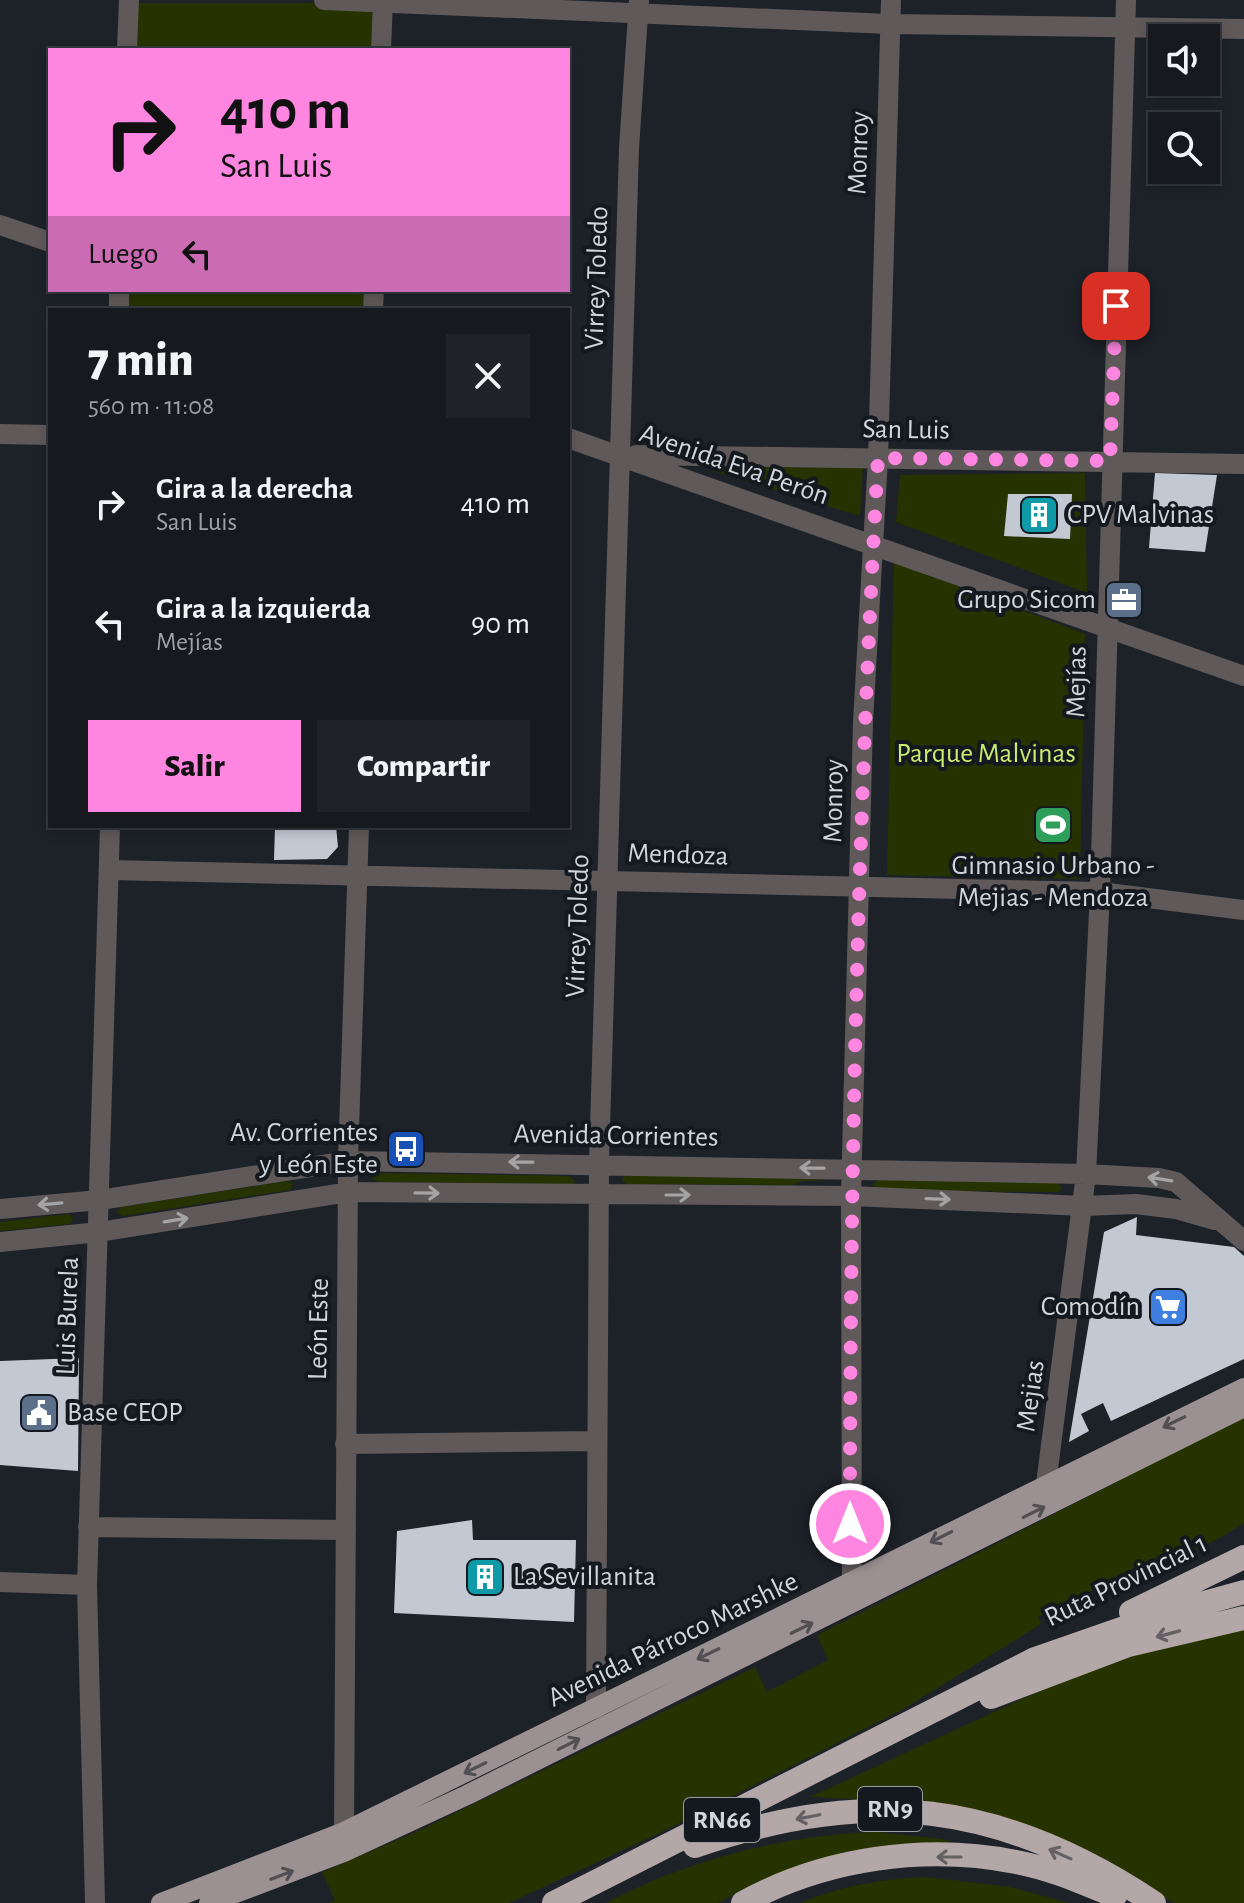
<!DOCTYPE html>
<html lang="es">
<meta charset="utf-8">
<style>
body{margin:0;font-family:"Alegreya Sans",sans-serif;background:#1f2328;color:#f1f3f6;height:100vh;display:flex;flex-direction:column;font-size:30px;white-space:nowrap}
*{box-sizing:border-box;margin:0}
p{font-size:26px;color:#9ea1a4}
.icon{flex:none;width:44px;height:44px;fill:none;stroke:currentColor;stroke-width:2;stroke-linecap:round;stroke-linejoin:round}
.map{position:relative;flex:1;overflow:hidden}
.panel{position:absolute;left:48px;top:308px;width:522px;height:520px;display:flex;flex-direction:column;background:#161a1f;border-radius:0px;box-shadow:0 4px 12px #0003,0 0 0 2px #35383d}
.panel>*{flex:none}
.guide{position:absolute;left:48px;top:48px;width:522px;height:244px;border-radius:0px;box-shadow:0 4px 12px #0003,0 0 0 2px #35383d;background:#fe86e0;color:#111;overflow:hidden}
.controls{position:absolute;left:1148px;top:24px;display:grid;gap:16px}
.controls a{display:grid;place-items:center;width:72px;height:72px;border-radius:0px;background:#161a1f;box-shadow:0 4px 12px #0003,0 0 0 2px #35383d;font-size:40px}
.pin{position:absolute;display:grid;place-items:center;width:68px;height:68px;color:#fff;margin:-34px;border-radius:16px;box-shadow:0 4px 12px #0006}
.me{position:absolute;width:88px;margin:-44px;rotate:0deg;stroke-linejoin:round;filter:drop-shadow(0 0 6px #0008)}
.turn{display:flex;align-items:center;gap:28px;height:168px;padding:0 40px;font-size:36px}
.turn .icon{width:104px;height:104px;stroke-width:2.5}
.turn b{display:block;font-size:56px;line-height:68px}
.then{display:flex;align-items:center;height:76px;padding:0 40px;background:#0003;gap:16px;font-size:30px}
.round{display:grid;place-items:center;flex:none;width:84px;height:84px;border-radius:0px;background:#1f2328}
.head{display:flex;align-items:center;justify-content:space-between;height:136px;padding:0 40px}
h1{font-size:48px;font-weight:800;line-height:60px}
.action{display:flex;gap:16px;margin-top:auto;padding:16px 40px}
.action a{flex:1;height:92px;border-radius:0px;background:#fe86e0;color:#111;font-size:32px;font-weight:800;line-height:92px;text-align:center}
.action a+a{background:#1f2328;color:#f1f3f6}
ul{padding:0;list-style:none}
li{display:flex;align-items:center;gap:24px;height:120px;padding:0 40px}
li div{flex:1}
li b{display:block;font-size:30px}
li em{font-style:normal}
.map>svg:first-child{display:block}
.green{fill:#263200}
.building{fill:#c2c9d3}
.lines{fill:none;stroke-linecap:round;stroke-linejoin:round}
.minor{stroke:#5f595a;stroke-width:20}
.major{stroke:#9c9192;stroke-width:20}
.highway{stroke:#b4a7a8;stroke-width:24}
.oneway{stroke:#a4a4a7}
.oneway2{stroke:#514f53}
.oneway3{stroke:#646064}
.route{stroke:#fe86e0;stroke-width:14;stroke-dasharray:0 25.2}
.labels{text-anchor:middle;dominant-baseline:central;stroke-width:8;stroke-linejoin:round;paint-order:stroke}
.shield{fill:#141920;stroke:#999da3;stroke-width:2}
.shield-label{font-size:26px;font-weight:bold;fill:#d2d6db}
.street-label{font-size:28px;fill:#d2d6db;stroke:#141920}
.poi-label{font-size:28px;fill:#d2d6db;stroke:#141920;text-anchor:start}
.park-label{font-size:28px;fill:#c7ec6e;stroke:#141920}
</style>
<div class="map">
<svg width="1244" height="1903" viewBox="0 0 1244 1903">
<rect width="100%" height="100%" fill="#1d2229"/>
<path class="green" d="M 138,3 L 373,3 L 371,50 L 137,50 Z
M 128,290 L 364,290 L 363,310 L 127,310 Z
M 863,465 L 860,516 L 712,471 L 717,466 Z
M 1085,473 L 1087,593 L 896,522 L 900,475 Z
M 894,561 L 1085,634 L 1080,879 L 887,875 Z
M 375,1173 L 569,1176 L 575,1181 L 573,1184 L 378,1182 L 372,1178 Z
M 624,1175 L 824,1179 L 825,1180 L 803,1181 L 792,1185 L 626,1184 L 622,1180 Z
M 878,1180 L 1058,1183 L 1062,1188 L 1059,1192 L 877,1190 L 873,1184 Z
M 288,1181 L 293,1184 L 290,1190 L 123,1216 L 117,1213 L 120,1207 Z
M 69,1214 L 73,1219 L 70,1224 L 0,1231 L 0,1222 Z
M 1244,1417 L 1244,1523 L 1218,1539 L 1158,1566 L 1151,1561 L 1038,1617 L 1041,1624 L 902,1710 L 666,1830 L 509,1903 L 328,1903 L 335,1900 L 322,1872 L 416,1832 L 755,1667 L 767,1692 L 828,1660 L 817,1635 Z
M 1244,1625 L 1244,1903 L 1174,1903 L 1140,1882 L 936,1803 L 810,1797 L 1063,1680 L 1126,1656 Z
M 876,1832 L 942,1839 L 967,1847 L 753,1885 L 718,1903 L 606,1903 C 687,1860 784,1835 876,1832 Z
M 925,1877 L 1011,1887 L 1069,1903 L 800,1903 C 841,1886 881,1879 925,1877 Z"/>
<path class="building" d="M 1155,473 L 1217,475 L 1205,552 L 1149,548 Z
M 1008,494 L 1072,494 L 1070,539 L 1004,536 Z
M 275,826 L 336,826 L 338,847 L 327,859 L 274,860 Z
M 1137,1217 L 1136,1235 L 1234,1247 L 1244,1256 L 1244,1359 L 1111,1421 L 1103,1403 L 1081,1414 L 1089,1431 L 1069,1442 L 1104,1232 Z
M 79,1358 L 78,1471 L 0,1465 L 0,1361 Z
M 472,1520 L 473,1540 L 576,1540 L 574,1622 L 394,1613 L 397,1531 Z"/>
<g class="lines">
<path class="minor" d="M 324,0 L 890,24 L 1244,29
M 127,50 L 129,0
M 381,50 L 383,0
M 0,225 L 50,242
M 119,310 L 119,290
M 373,310 L 374,290
M 0,434 L 50,435
M 568,438 L 1244,676
M 636,455 L 1244,464
M 109,870 L 1100,892 L 1244,910
M 0,1209 L 100,1200 L 348,1161 L 1086,1174 L 1159,1178 L 1176,1182 L 1244,1241
M 0,1242 L 99,1232 L 349,1192 L 851,1196 L 1083,1206 L 1136,1204 L 1176,1209 L 1214,1220
M 345,1444 L 597,1441
M 1046,1484 L 1086,1174 L 1100,892 L 1126,0
M 88,1527 L 346,1530
M 0,1582 L 87,1585
M 852,1595 L 851,1196 L 863,722 L 878,458 L 891,0
M 596,1709 L 599,1163 L 629,148 L 639,0
M 344,1832 L 348,1161 L 359,826
M 95,1903 L 87,1585 L 110,826"/>
<path class="major" d="M 161,1903 L 344,1832 L 1244,1388
M 209,1903 L 344,1852 L 467,1795 L 1244,1407"/>
<path class="highway" d="M 1131,1612 L 1244,1557
M 991,1697 L 1128,1645 L 1244,1618
M 695,1846 C 867,1786 1001,1801 1154,1903
M 554,1903 L 1035,1659 L 1167,1613 L 1244,1592
M 743,1903 C 824,1858 925,1844 1016,1862 C 1050,1868 1083,1883 1115,1896"/>
</g>
<defs><path id="oneway-shaft" d="M-6 0H5M1.5-3L5.5 0L1.5 3" fill="none" stroke-width="1.6" stroke-linecap="round" stroke-linejoin="round" transform="scale(2)"/></defs>
<g class="oneway">
<use href="#oneway-shaft" transform="translate(521 1162) rotate(-179)"/>
<use href="#oneway-shaft" transform="translate(812 1168) rotate(-179)"/>
<use href="#oneway-shaft" transform="translate(1160 1179) rotate(-171)"/>
<use href="#oneway-shaft" transform="translate(427 1193) rotate(1)"/>
<use href="#oneway-shaft" transform="translate(678 1195)"/>
<use href="#oneway-shaft" transform="translate(938 1199) rotate(2)"/>
<use href="#oneway-shaft" transform="translate(50 1204) rotate(175)"/>
<use href="#oneway-shaft" transform="translate(176 1220) rotate(-9)"/>
</g>
<g class="oneway2">
<use href="#oneway-shaft" transform="translate(1174 1422) rotate(154)"/>
<use href="#oneway-shaft" transform="translate(1034 1512) rotate(-27)"/>
<use href="#oneway-shaft" transform="translate(941 1537) rotate(153)"/>
<use href="#oneway-shaft" transform="translate(802 1628) rotate(-26)"/>
<use href="#oneway-shaft" transform="translate(708 1654) rotate(154)"/>
<use href="#oneway-shaft" transform="translate(569 1744) rotate(-27)"/>
<use href="#oneway-shaft" transform="translate(475 1768) rotate(154)"/>
<use href="#oneway-shaft" transform="translate(282 1875) rotate(-21)"/>
</g>
<g class="oneway3">
<use href="#oneway-shaft" transform="translate(1168 1634) rotate(165)"/>
<use href="#oneway-shaft" transform="translate(808 1817) rotate(169)"/>
<use href="#oneway-shaft" transform="translate(1060 1854) rotate(-156)"/>
<use href="#oneway-shaft" transform="translate(949 1857) rotate(-180)"/>
</g>
<g class="lines">
<path class="route" d="M 850,1524 C 850,1168 858,813 878,458 L 1110,461 L 1116,306"/>
</g>
<defs>
<g id="building-square" transform="scale(2)"><rect x="-9" y="-9" width="18" height="18" rx="4" fill="#0f9aa8" stroke="#141920"/><path d="M-4-6H4V6H1V3H-1V6H-4ZM-2.5-4.3h1.7v1.8h-1.7ZM.8-4.3h1.7v1.8H.8ZM-2.5-1h1.7V.8h-1.7ZM.8-1h1.7V.8H.8Z" fill="#fff"/></g>
<g id="office-square" transform="scale(2)"><rect x="-9" y="-9" width="18" height="18" rx="4" fill="#5c6f8a" stroke="#141920"/><path d="M-6-3h4V-5.5h4V-3h4V5H-6ZM-1-4.5V-3h2v-1.5ZM-6 0V1H6V0Z" fill="#fff"/></g>
<g id="stadium-square" transform="scale(2)"><rect x="-9" y="-9" width="18" height="18" rx="4" fill="#2e9e5b" stroke="#141920"/><path d="M0-5a6.5 5 0 1 0 0 10a6.5 5 0 1 0 0-10ZM-3.5-1.8h7v3.6h-7Z" fill="#fff"/></g>
<g id="bus-square" transform="scale(2)"><rect x="-9" y="-9" width="18" height="18" rx="4" fill="#1a4fb4" stroke="#141920"/><path d="M-5-6H5V4H4V6H2V4H-2V6H-4V4H-5ZM-3.5-4V0h7V-4ZM-3.5 1.2v1.5H-2V1.2ZM2 1.2v1.5H3.5V1.2Z" fill="#fff"/></g>
<g id="supermarket-square" transform="scale(2)"><rect x="-9" y="-9" width="18" height="18" rx="4" fill="#3f7fe0" stroke="#141920"/><path d="M-6-5.5h2.5l.6 2H6L4.5 2H-2.5L-4.4-4H-6ZM-1.5 3.2a1.3 1.3 0 1 0 .1 0ZM3 3.2a1.3 1.3 0 1 0 .1 0Z" fill="#fff"/></g>
<g id="civic-square" transform="scale(2)"><rect x="-9" y="-9" width="18" height="18" rx="4" fill="#5c6f8a" stroke="#141920"/><path d="M-.6-6.5H3V-4.5H.6V-3L4-1V1h2V6H-6V1h2V-1L-.6-3ZM-1.2 2.5V6h2.4V2.5Z" fill="#fff"/></g>
</defs>
<g fill-rule="evenodd">
<use href="#building-square" x="1039" y="515"/>
<use href="#office-square" x="1124" y="600"/>
<use href="#stadium-square" x="1053" y="825"/>
<use href="#bus-square" x="406" y="1149"/>
<use href="#supermarket-square" x="1168" y="1307"/>
<use href="#civic-square" x="39" y="1413"/>
<use href="#building-square" x="485" y="1577"/>
</g>
<g class="labels">
<g class="shield">
<rect x="858" y="1787" width="64" height="44" rx="6"/>
<rect x="684" y="1798" width="76" height="44" rx="6"/>
</g>
<g class="shield-label">
<text x="890" y="1809">RN9</text>
<text x="722" y="1820">RN66</text>
</g>
<g class="street-label">
<text transform="translate(859 153) rotate(-88)">Monroy</text>
<text transform="translate(597 278) rotate(-88)">Virrey Toledo</text>
<text transform="translate(906 430) rotate(1)">San Luis</text>
<text transform="translate(734 465) rotate(19)">Avenida Eva Perón</text>
<text transform="translate(1077 682) rotate(-89)">Mejías</text>
<text transform="translate(834 801) rotate(-89)">Monroy</text>
<text transform="translate(678 855) rotate(2)">Mendoza</text>
<text transform="translate(578 926) rotate(-88)">Virrey Toledo</text>
<text transform="translate(616 1136) rotate(1)">Avenida Corrientes</text>
<text transform="translate(68 1316) rotate(-88)">Luis Burela</text>
<text transform="translate(319 1329) rotate(-89)">León Este</text>
<text transform="translate(1031 1396) rotate(-82)">Mejias</text>
<text transform="translate(1126 1581) rotate(-26)">Ruta Provincial 1</text>
<text transform="translate(673 1640) rotate(-26)">Avenida Párroco Marshke</text>
</g>
<g class="poi-label">
<text x="1067" y="515">CPV Malvinas</text>
<text x="1096" y="600" text-anchor="end">Grupo Sicom</text>
<text x="1053" y="866" text-anchor="middle">Gimnasio Urbano -<tspan x="1053" dy="32">Mejias - Mendoza</tspan></text>
<text x="378" y="1133" text-anchor="end">Av. Corrientes<tspan x="378" dy="32">y León Este</tspan></text>
<text x="1140" y="1307" text-anchor="end">Comodín</text>
<text x="67" y="1413">Base CEOP</text>
<text x="513" y="1577">La Sevillanita</text>
</g>
<g class="park-label">
<text x="986" y="754">Parque Malvinas</text>
</g>
</g>
</svg>
<div class="controls">
<a><svg class="icon" aria-label="sound" viewBox="0 0 24 24"><path d="M4 9h4l5-4v14l-5-4H4zM17 9q2 3 0 6"/></svg></a>
<a><svg class="icon" aria-label="search" viewBox="0 0 24 24"><circle cx="10" cy="10" r="6"/><path d="M15 15l6 6"/></svg></a>
</div>
<div class="pin" style="left:1116px;top:306px;background:#d93025"><svg class="icon" aria-label="arrive" viewBox="0 0 24 24"><path d="M6 21V4h12l-3 4 3 4H6"/></svg></div>
<svg class="me" style="left:850px;top:1524px" viewBox="-20 -20 40 40"><circle r="17" fill="#fe86e0" stroke="#fff" stroke-width="3"/><path d="M0-11L8 9 0 5-8 9z" fill="#fff"/></svg>
<div class="guide">
<div class="turn"><svg class="icon" aria-label="right" viewBox="0 0 24 24"><path d="M7 20v-9h11M14 6l5 5-5 5"/></svg><div><b>410 m</b>San Luis</div></div>
<div class="then">Luego<svg class="icon" aria-label="left" viewBox="0 0 24 24"><path d="M17 20v-9H6M10 6l-5 5 5 5"/></svg></div>
</div>
<section class="panel">
<div class="head"><div><h1>7 min</h1><p>560 m · 11:08</p></div><a class="round"><svg class="icon" aria-label="close" viewBox="0 0 24 24"><path d="M6 6l12 12M18 6L6 18"/></svg></a></div>
<ul>
<li><svg class="icon" aria-label="right" viewBox="0 0 24 24"><path d="M7 20v-9h11M14 6l5 5-5 5"/></svg><div><b>Gira a la derecha</b><p>San Luis</p></div><em>410 m</em></li>
<li><svg class="icon" aria-label="left" viewBox="0 0 24 24"><path d="M17 20v-9H6M10 6l-5 5 5 5"/></svg><div><b>Gira a la izquierda</b><p>Mejías</p></div><em>90 m</em></li>
</ul>
<div class="action"><a>Salir</a><a>Compartir</a></div>
</section>
</div>
